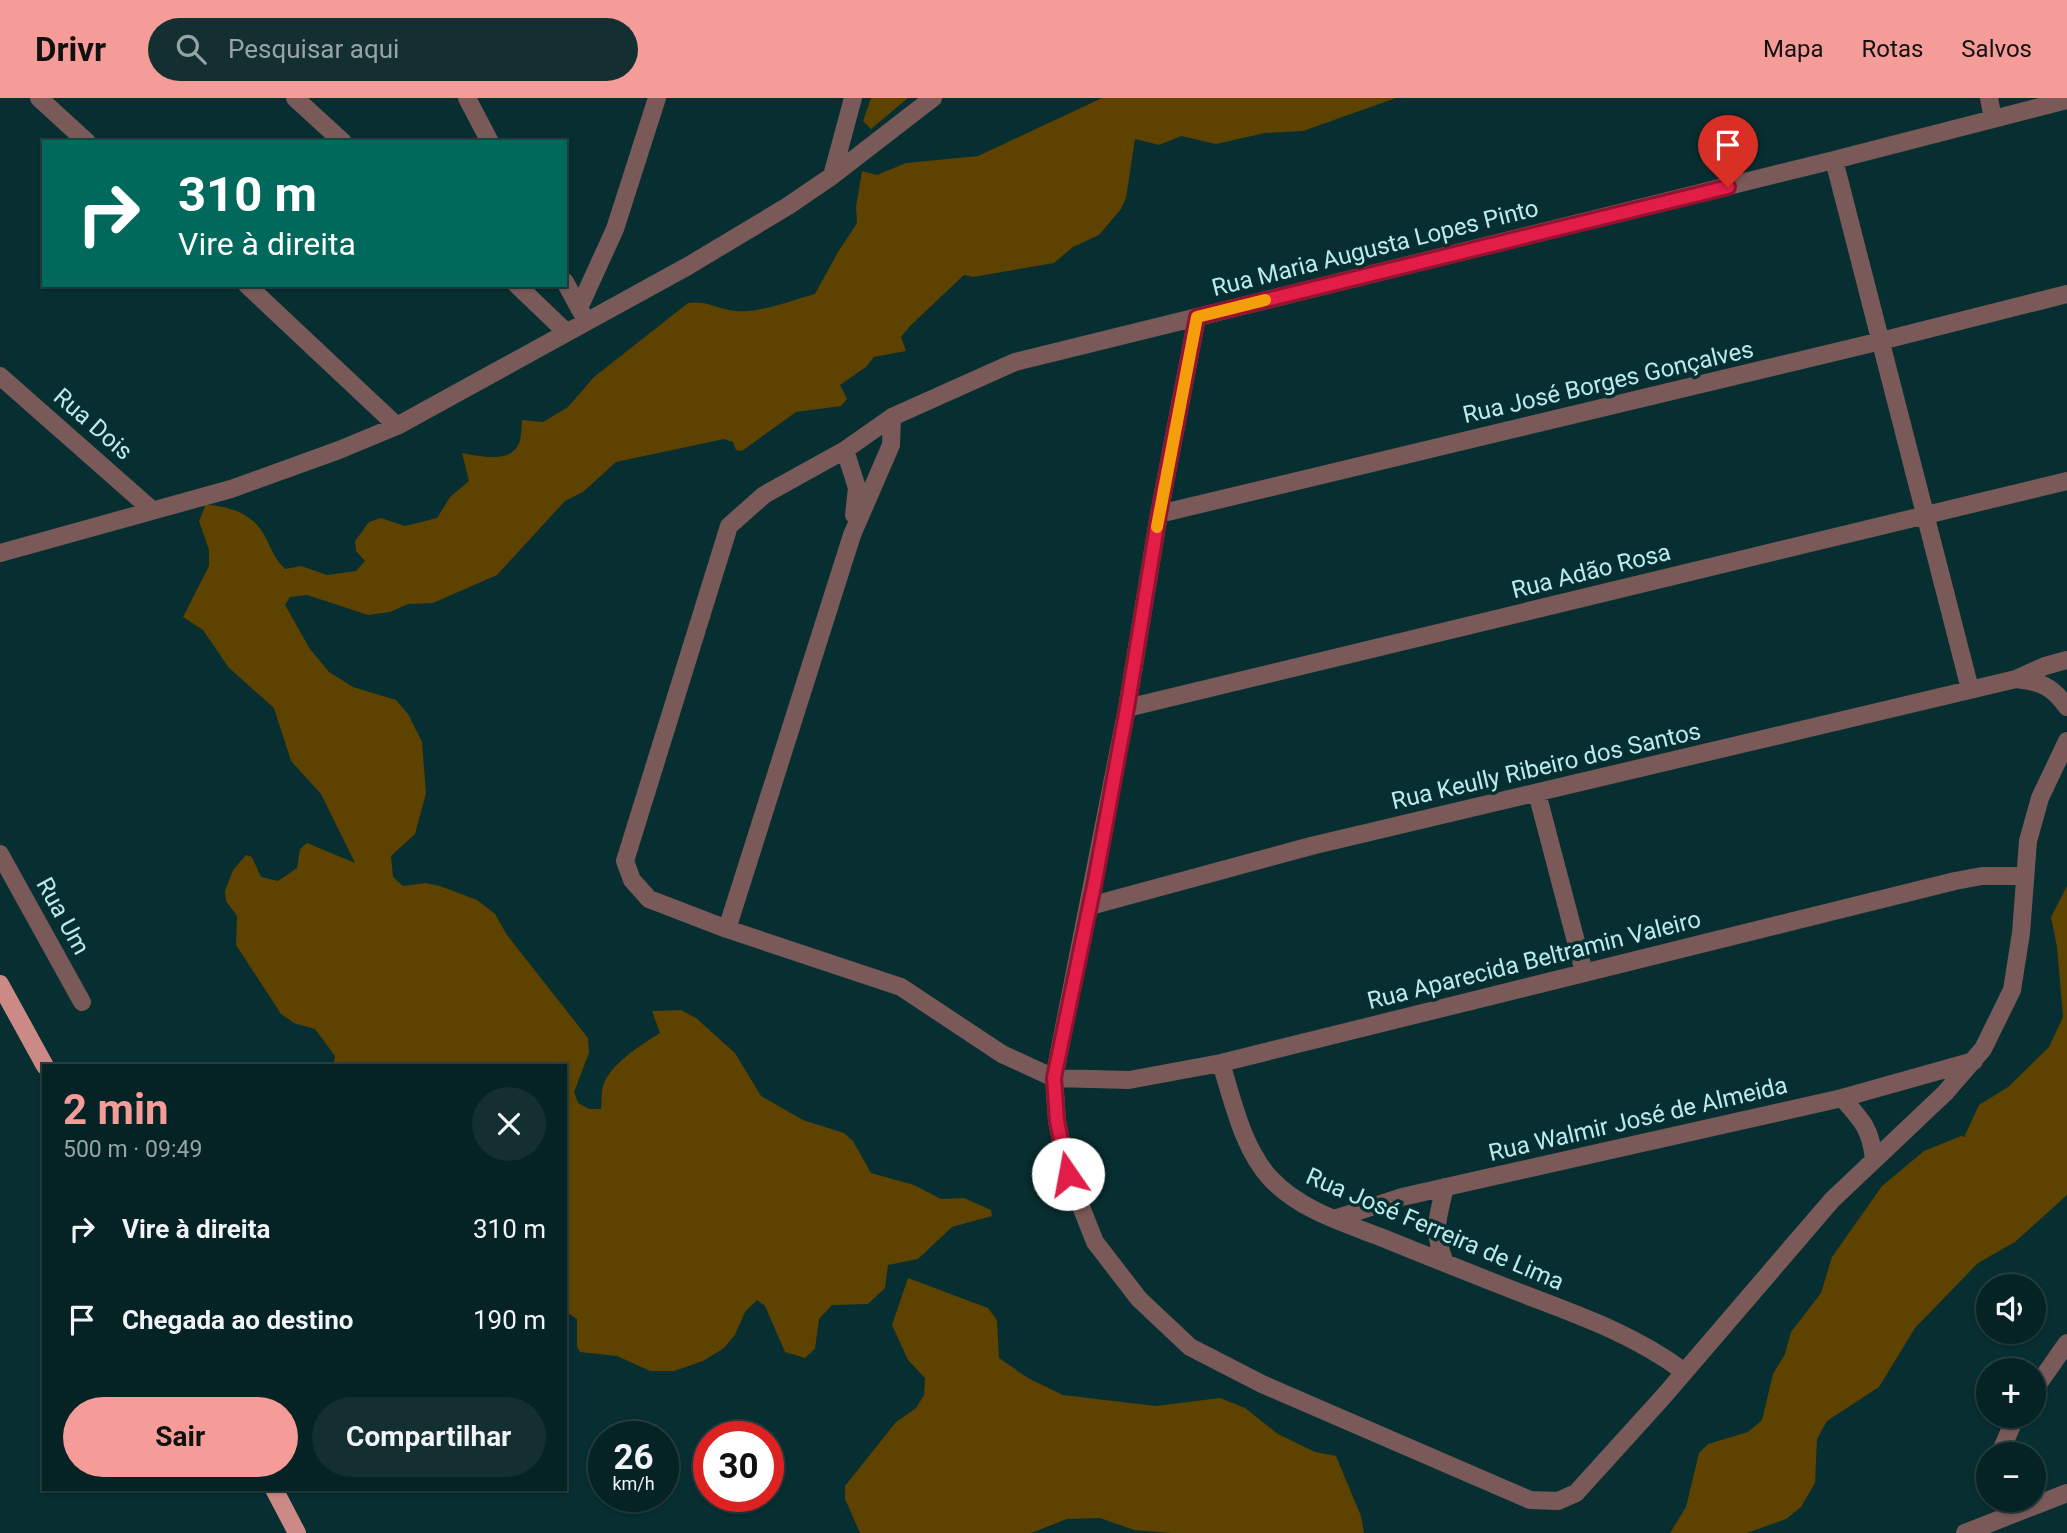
<!DOCTYPE html>
<html lang="pt">
<meta charset="utf-8">
<style>
body{margin:0;font-family:Roboto,sans-serif;background:#132f31;color:#f1f3f6;height:100vh;display:flex;flex-direction:column;font-size:26px;white-space:nowrap}
*{box-sizing:border-box;margin:0}
p{font-size:23px;color:#97a4a6}
.icon{flex:none;width:38px;height:38px;fill:none;stroke:currentColor;stroke-width:2;stroke-linecap:round;stroke-linejoin:round}
.map{position:relative;flex:1;overflow:hidden}
.panel{position:absolute;left:42px;top:966px;width:525px;height:427px;display:flex;flex-direction:column;background:#052224;border-radius:0px;box-shadow:0 2px 5px #0004,0 0 0 2px #263f41}
.panel>*{flex:none}
.banner{position:absolute;left:42px;top:42px;width:525px;height:147px;border-radius:0px;box-shadow:0 2px 5px #0004,0 0 0 2px #263f41;background:#00695c;color:#fff;overflow:hidden}
.fabs{position:absolute;left:1976px;top:1176px;display:grid;gap:14px}
.fabs a{display:grid;place-items:center;width:70px;height:70px;border-radius:50%;background:#052224;box-shadow:0 2px 5px #0004,0 0 0 2px #263f41;font-size:35px}
.speed{position:absolute;left:588px;top:1323px;display:flex;gap:14px;font-size:35px;font-weight:700;text-align:center}
.speed>*{display:grid;place-content:center;width:91px;height:91px;border-radius:50%;background:#052224;box-shadow:0 2px 5px #0004,0 0 0 2px #263f41;line-height:1}
.speed small{font-size:18px;font-weight:400}
.speed .limit{border:10px solid #d22;background:#fff;color:#111}
.pin{position:absolute;display:grid;place-items:center;width:60px;height:60px;color:#fff;margin:-72px -30px;border-radius:50% 50% 50% 0;rotate:-45deg;box-shadow:0 0 7px #0007}
.pin .icon{rotate:45deg}
.me{position:absolute;width:77px;margin:-38px;rotate:348deg;stroke-linejoin:round;filter:drop-shadow(0 0 5px #0008)}
.turn{display:flex;align-items:center;gap:24px;height:147px;padding:0 21px;font-size:32px}
.turn .icon{width:91px;height:91px;stroke-width:2.5}
.turn b{display:block;font-size:49px;line-height:60px}
.round{display:grid;place-items:center;flex:none;width:74px;height:74px;border-radius:37px;background:#132f31}
.head{display:flex;align-items:center;justify-content:space-between;height:119px;padding:0 21px}
h1{font-size:42px;font-weight:700;line-height:52px;color:#f59b98}
.button{display:flex;gap:14px;margin-top:auto;padding:14px 21px}
.button a{flex:1;height:80px;border-radius:42px;background:#f59b98;color:#111;font-size:28px;font-weight:700;line-height:80px;text-align:center}
.button a+a{background:#132f31;color:#f1f3f6}
ul{padding:0;list-style:none}
li{display:flex;align-items:center;gap:21px;height:91px;padding:0 21px}
li div{flex:1}
li b{display:block;font-size:26px}
li em{font-style:normal}
header{display:flex;align-items:center;gap:42px;box-sizing:border-box;height:98px;padding:0 35px;background:#f59b98;color:#111}
header strong{font-size:33px}
nav{display:flex;gap:38px;margin-inline-start:auto;font-size:24px}
.search{width:490px;height:63px;background:#132f31;display:flex;align-items:center;gap:18px;box-sizing:border-box;padding:0 24px;border-radius:38px;color:#97a4a6;font-size:26px}
.map>svg:first-child{display:block}
.green{fill:#5e4200}
.lines{fill:none;stroke-linecap:round;stroke-linejoin:round}
.minor{stroke:#7a5a58;stroke-width:18}
.primary{stroke:#cc8a87;stroke-width:18}
.route-casing{stroke:#92132f;stroke-width:18}
.route{stroke:#e11d48;stroke-width:12}
.slow{stroke:#f59e0b;stroke-width:12}
.labels{text-anchor:middle;dominant-baseline:central;stroke-width:7;stroke-linejoin:round;paint-order:stroke}
.street-label{font-size:24px;fill:#b9ecf0;stroke:#072e30}
</style>
<header>
<strong>Drivr</strong>
<div class="search"><svg class="icon" aria-label="search" viewBox="0 0 24 24"><circle cx="10" cy="10" r="6"/><path d="M15 15l6 6"/></svg>Pesquisar aqui</div>
<nav><a>Mapa</a><a>Rotas</a><a>Salvos</a></nav>
</header>
<div class="map">
<svg width="2067" height="1435" viewBox="0 0 2067 1435">
<rect width="100%" height="100%" fill="#072e30"/>
<path class="green" d="M 871,0 L 908,0 L 871,31 L 863,23 Z
M 1102,0 L 1396,0 L 1303,33 L 1265,35 L 1216,46 L 1181,38 L 1159,47 L 1135,41 L 1126,100 L 1121,111 L 1099,137 L 1073,149 L 1054,165 L 973,179 L 964,177 L 910,228 L 901,239 L 906,253 L 874,259 L 866,269 L 840,287 L 847,301 L 841,308 L 796,314 L 742,353 L 736,352 L 733,344 L 724,341 L 616,364 L 583,394 L 565,403 L 497,477 L 433,505 L 408,506 L 390,514 L 368,517 L 307,497 L 290,499 L 285,507 L 310,551 L 329,574 L 353,589 L 396,602 L 408,616 L 422,644 L 426,695 L 415,736 L 391,758 L 393,779 L 403,788 L 426,785 L 440,788 L 477,802 L 495,816 L 507,837 L 588,940 L 589,955 L 574,994 L 578,1005 L 589,1011 L 601,1011 C 602,1003 601,995 603,988 C 609,967 642,946 660,935 L 652,913 L 681,912 L 696,920 L 735,955 L 761,998 L 803,1022 L 844,1035 L 853,1043 L 871,1075 L 914,1087 L 941,1101 L 964,1100 L 991,1112 L 992,1118 L 952,1129 L 918,1161 L 888,1167 L 885,1190 L 868,1206 L 832,1207 L 819,1221 L 815,1251 L 805,1260 L 785,1254 L 765,1208 L 757,1202 L 745,1214 L 735,1237 L 724,1250 L 703,1263 L 674,1273 L 650,1273 L 617,1258 L 580,1254 L 577,1249 L 577,1221 L 565,1213 L 565,968 L 333,968 L 335,958 L 315,931 L 294,925 L 281,916 L 236,847 L 237,818 L 226,803 L 225,793 L 233,772 L 246,757 L 252,759 L 261,779 L 278,783 L 297,770 L 300,751 L 307,745 L 355,765 L 321,696 L 291,663 L 274,610 L 229,570 L 203,532 L 183,519 L 209,468 L 209,452 L 199,423 L 206,406 C 233,410 254,415 267,442 C 272,453 276,462 285,471 L 301,468 L 327,477 L 356,473 L 365,463 L 356,453 L 355,443 L 369,424 L 381,420 L 405,428 L 437,420 L 450,399 L 469,383 L 462,355 C 479,358 511,366 519,345 C 522,339 521,329 522,322 L 543,324 L 568,309 L 594,279 L 688,205 C 709,202 718,212 737,213 C 762,215 791,202 815,196 L 838,154 L 857,125 L 856,109 L 862,73 L 877,77 L 906,65 L 978,58 Z
M 2067,788 L 2067,1097 L 2015,1144 L 1978,1165 L 1915,1230 L 1879,1289 L 1827,1323 L 1817,1341 L 1815,1385 L 1801,1409 L 1786,1421 L 1747,1435 L 1670,1435 L 1686,1409 L 1699,1355 L 1708,1346 L 1748,1334 L 1762,1322 L 1773,1276 L 1785,1256 L 1791,1234 L 1821,1195 L 1832,1159 L 1882,1088 L 1924,1053 L 1961,1038 L 1966,1039 L 1965,1037 L 1979,1007 L 2008,989 L 2049,949 L 2063,919 L 2057,849 L 2051,819 Z
M 908,1180 L 988,1210 L 997,1222 L 999,1260 L 1028,1280 L 1063,1297 L 1156,1308 L 1220,1300 L 1245,1310 L 1278,1336 L 1315,1354 L 1336,1358 L 1361,1418 L 1364,1435 L 1171,1435 L 1134,1432 L 1100,1420 L 1067,1421 L 1031,1435 L 860,1435 L 845,1401 L 845,1388 L 896,1324 L 916,1310 L 924,1297 L 925,1280 L 908,1262 L 892,1227 Z"/>
<g class="lines">
<path class="minor" d="M 39,0 L 87,44
M 295,0 L 343,44
M 467,0 L 490,44
M 1989,0 L 1993,21
M 1834,62 L 1970,591
M 832,78 L 853,0
M 565,184 L 583,217
M 247,187 L 397,328
M 517,187 L 566,234
M 579,210 L 615,131 L 657,0
M 1197,219 L 1159,416 L 1127,610 L 1054,980 L 1057,1023 L 1068,1076 L 1095,1144 L 1139,1201 L 1190,1249 L 1262,1286 L 1530,1402 L 1558,1403 L 1576,1395 L 1663,1299 L 1832,1102 L 1945,995 L 1983,951 L 2012,892 L 2021,835 L 2028,743 L 2040,700 L 2067,643
M 0,278 L 152,412
M 845,352 L 857,390 L 854,417
M 1159,416 L 1881,243 L 2067,196
M 0,455 L 231,391 L 339,352 L 397,328 L 688,168 L 788,108 L 832,78 L 933,0
M 2016,581 C 2041,584 2052,588 2067,609
M 1127,610 L 2067,383
M 1537,695 L 1584,874
M 0,756 L 82,904
M 2024,778 L 1982,778 L 1955,783 L 1221,965 L 1129,982 L 1054,980 L 1002,956 L 901,889 L 727,831 L 649,801 L 632,782 L 625,763 L 729,428 L 764,397 L 845,352 L 892,319 L 1015,264 L 1834,62 L 2067,2
M 1090,808 L 1311,748 L 2016,581 L 2045,568 L 2067,562
M 727,831 L 852,437 L 891,347 L 892,319
M 1221,965 C 1233,1004 1243,1051 1271,1081 C 1300,1112 1344,1125 1383,1140 C 1432,1160 1482,1180 1531,1199 C 1584,1219 1638,1239 1683,1273
M 1842,1000 C 1862,1022 1870,1030 1874,1060
M 1334,1121 L 1402,1099 L 1842,1000 L 1974,963
M 1445,1165 C 1432,1131 1437,1123 1445,1089
M 2034,1292 L 2067,1245
M 2004,1356 L 2003,1348 L 2016,1318
M 1965,1435 L 2067,1395"/>
<path class="primary" d="M 0,886 L 45,968
M 274,1391 L 297,1435"/>
</g>
<g class="lines">
<g class="route-casing">
<path id="route" d="M 1068,1076 L 1057,1023 L 1054,980 L 1095,783 L 1127,610 L 1159,416 L 1197,219 L 1728,89"/>
</g>
<use href="#route" class="route"/>
<path class="slow" d="M 1157,429 L 1197,219 L 1265,202"/>
</g>
<g class="labels">
<g class="street-label">
<text transform="translate(1375 150) rotate(-14)">Rua Maria Augusta Lopes Pinto</text>
<text transform="translate(1608 284) rotate(-13)">Rua José Borges Gonçalves</text>
<text transform="translate(93 326) rotate(41)">Rua Dois</text>
<text transform="translate(1591 473) rotate(-14)">Rua Adão Rosa</text>
<text transform="translate(1546 668) rotate(-13)">Rua Keully Ribeiro dos Santos</text>
<text transform="translate(63 818) rotate(61)">Rua Um</text>
<text transform="translate(1534 862) rotate(-14)">Rua Aparecida Beltramin Valeiro</text>
<text transform="translate(1638 1021) rotate(-13)">Rua Walmir José de Almeida</text>
<text transform="translate(1435 1131) rotate(23)">Rua José Ferreira de Lima</text>
</g>
</g>
</svg>
<div class="fabs">
<a><svg class="icon" aria-label="sound" viewBox="0 0 24 24"><path d="M4 9h4l5-4v14l-5-4H4zM17 9q2 3 0 6"/></svg></a>
<a>+</a>
<a>−</a>
</div>
<div class="speed"><div>26<small>km/h</small></div><div class="limit">30</div></div>
<div class="pin" style="left:1728px;top:89px;background:#d93025"><svg class="icon" aria-label="arrive" viewBox="0 0 24 24"><path d="M6 21V4h12l-3 4 3 4H6"/></svg></div>
<svg class="me" style="left:1068px;top:1076px" viewBox="-20 -20 40 40"><circle r="19" fill="#fff"/><path d="M0-13L10 11 0 6-10 11z" fill="#e11d48"/></svg>
<div class="banner">
<div class="turn"><svg class="icon" aria-label="right" viewBox="0 0 24 24"><path d="M7 20v-9h11M14 6l5 5-5 5"/></svg><div><b>310 m</b>Vire à direita</div></div>
</div>
<section class="panel">
<div class="head"><div><h1>2 min</h1><p>500 m · 09:49</p></div><a class="round"><svg class="icon" aria-label="close" viewBox="0 0 24 24"><path d="M6 6l12 12M18 6L6 18"/></svg></a></div>
<ul>
<li><svg class="icon" aria-label="right" viewBox="0 0 24 24"><path d="M7 20v-9h11M14 6l5 5-5 5"/></svg><div><b>Vire à direita</b></div><em>310 m</em></li>
<li><svg class="icon" aria-label="arrive" viewBox="0 0 24 24"><path d="M6 21V4h12l-3 4 3 4H6"/></svg><div><b>Chegada ao destino</b></div><em>190 m</em></li>
</ul>
<div class="button"><a>Sair</a><a>Compartilhar</a></div>
</section>
</div>
